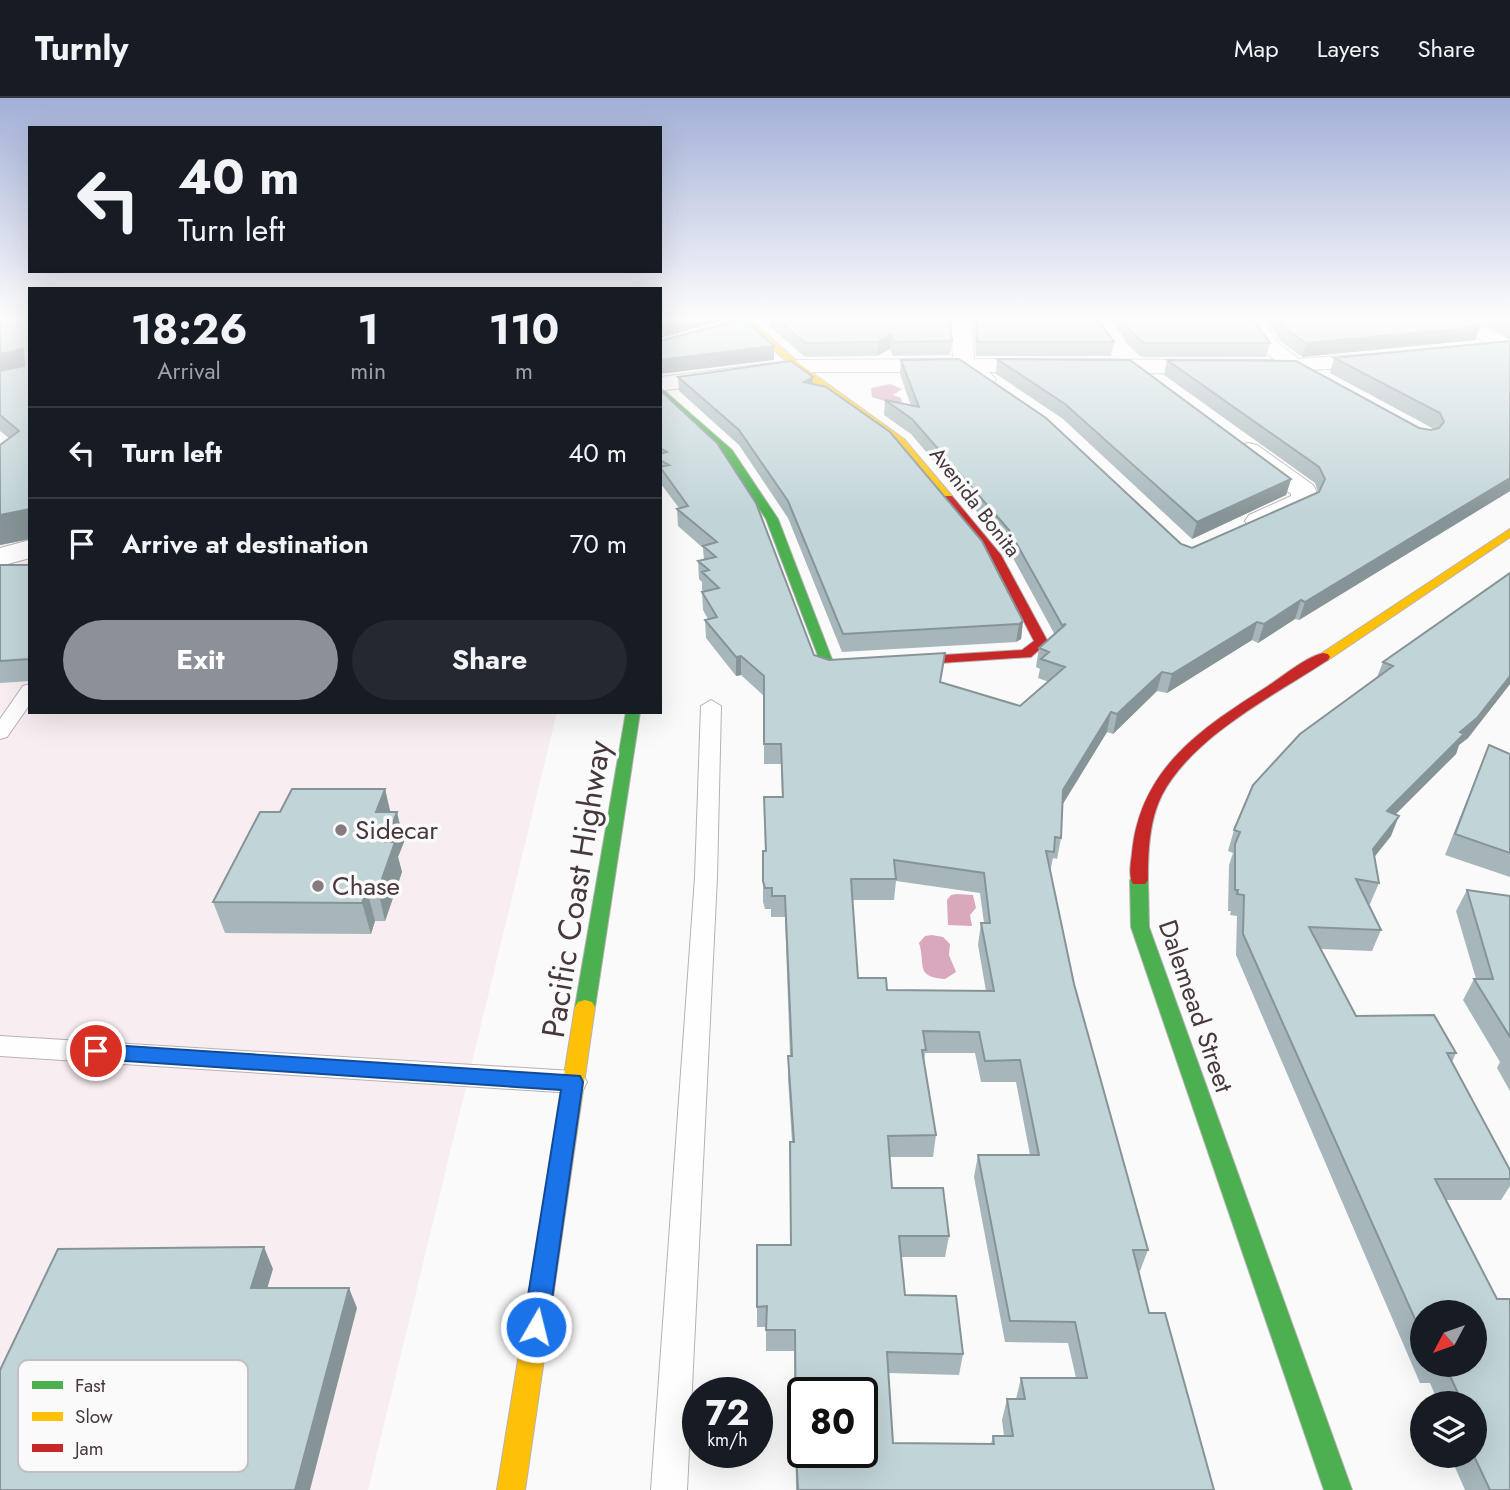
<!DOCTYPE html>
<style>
body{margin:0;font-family:Jost,sans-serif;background:#242831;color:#f1f3f6;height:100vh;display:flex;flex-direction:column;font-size:26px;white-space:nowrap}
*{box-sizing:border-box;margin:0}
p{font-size:23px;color:#9ea1a6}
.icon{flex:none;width:38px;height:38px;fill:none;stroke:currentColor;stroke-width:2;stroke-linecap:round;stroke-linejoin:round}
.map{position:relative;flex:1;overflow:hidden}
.details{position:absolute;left:28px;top:189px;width:634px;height:427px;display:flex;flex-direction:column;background:#171b24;border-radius:0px;box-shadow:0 7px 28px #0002}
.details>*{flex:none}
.banner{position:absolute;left:28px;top:28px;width:634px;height:147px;border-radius:0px;box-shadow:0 7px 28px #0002;background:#171b24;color:#f1f3f6;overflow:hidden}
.needle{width:46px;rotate:229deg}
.fabs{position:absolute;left:1410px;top:1202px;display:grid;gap:14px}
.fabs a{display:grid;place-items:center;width:77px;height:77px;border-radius:50%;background:#171b24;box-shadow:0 7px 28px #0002;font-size:35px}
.speed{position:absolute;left:682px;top:1279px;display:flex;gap:14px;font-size:35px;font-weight:700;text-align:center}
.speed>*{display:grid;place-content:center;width:91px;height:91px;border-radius:50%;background:#171b24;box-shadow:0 7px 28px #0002;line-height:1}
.speed small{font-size:18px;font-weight:400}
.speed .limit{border:4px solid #111;border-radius:10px;background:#fff;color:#111}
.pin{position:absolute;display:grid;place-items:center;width:60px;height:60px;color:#fff;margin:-30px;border:4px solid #fff;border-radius:50%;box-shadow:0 2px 7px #0007}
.me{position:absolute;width:77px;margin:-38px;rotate:8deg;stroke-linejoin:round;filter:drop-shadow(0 0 5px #0008)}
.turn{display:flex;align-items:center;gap:24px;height:147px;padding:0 35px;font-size:32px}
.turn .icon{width:91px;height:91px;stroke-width:2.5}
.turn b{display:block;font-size:49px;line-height:60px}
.eta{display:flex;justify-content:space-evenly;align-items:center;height:119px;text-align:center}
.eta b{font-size:42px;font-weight:700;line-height:49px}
.cta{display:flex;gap:14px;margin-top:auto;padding:14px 35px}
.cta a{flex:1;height:80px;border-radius:42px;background:#8c9099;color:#fff;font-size:28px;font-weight:700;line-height:80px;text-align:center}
.cta a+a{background:#242831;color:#f1f3f6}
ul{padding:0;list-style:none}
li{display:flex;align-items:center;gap:21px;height:91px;padding:0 35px;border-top:2px solid #363941}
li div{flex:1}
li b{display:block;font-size:26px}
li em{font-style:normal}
header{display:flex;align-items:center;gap:42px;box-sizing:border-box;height:98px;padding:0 35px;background:#171b24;border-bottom:2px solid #363941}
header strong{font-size:33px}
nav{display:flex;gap:38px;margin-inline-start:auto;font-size:24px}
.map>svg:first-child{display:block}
.built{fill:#f8edf1}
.water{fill:#daa8bd}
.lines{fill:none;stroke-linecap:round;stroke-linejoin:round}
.lane-casing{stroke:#b8b1b4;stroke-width:2}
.street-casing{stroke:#b8b1b4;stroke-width:2}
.fast-casing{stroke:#b8b1b4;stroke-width:2}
.slow-casing{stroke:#b8b1b4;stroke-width:2}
.jam-casing{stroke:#b8b1b4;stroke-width:2}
.lane{fill:#fefefe;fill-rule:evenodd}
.street{fill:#fefefe;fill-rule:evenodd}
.fast{fill:#4caf50;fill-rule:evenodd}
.slow{fill:#ffc107;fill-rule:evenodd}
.jam{fill:#c62828;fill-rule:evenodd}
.wall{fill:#a6b6ba;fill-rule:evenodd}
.shaded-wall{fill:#879497}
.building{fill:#c1d4d8;stroke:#879497;stroke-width:2;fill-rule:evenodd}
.route{fill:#1a73e8;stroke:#114b97;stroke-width:2}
.poi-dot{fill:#867c80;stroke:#fafafa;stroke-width:2.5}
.labels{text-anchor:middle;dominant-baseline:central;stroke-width:7;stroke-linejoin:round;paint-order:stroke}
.far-street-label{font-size:21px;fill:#47383e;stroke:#fafafa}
.poi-label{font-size:26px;fill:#47383e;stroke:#fafafa;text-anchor:start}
.street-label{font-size:26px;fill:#47383e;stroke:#fafafa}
.near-street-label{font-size:32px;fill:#47383e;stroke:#fafafa}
.key{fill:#fafafa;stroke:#c4c0c2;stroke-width:2}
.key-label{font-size:19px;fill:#47383e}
</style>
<header>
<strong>Turnly</strong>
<nav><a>Map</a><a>Layers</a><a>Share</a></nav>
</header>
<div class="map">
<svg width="1510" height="1392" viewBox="0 0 1510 1392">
<rect width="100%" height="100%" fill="#fafafa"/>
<path class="built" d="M 30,338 L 30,614 L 557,614 L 368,1392 L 0,1392 L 0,346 Z"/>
<path class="water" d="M 890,286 L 902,291 L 893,297 L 901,300 L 902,306 L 891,305 L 872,299 L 871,290 Z
M 957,796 L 973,797 L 976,810 L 970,817 L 972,828 L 948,827 L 947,802 L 951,797 Z
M 932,837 L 943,839 L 950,846 L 949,857 L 956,874 L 945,881 C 914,879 926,866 919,845 L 925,838 Z"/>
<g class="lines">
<g class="lane-casing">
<path id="lane" d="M 30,586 L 30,606 L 7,639 L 0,641 L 0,621 L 23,588 Z
M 711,602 L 721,608 L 717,779 L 687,1392 L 651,1392 L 695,779 L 701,608 Z
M 0,938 L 573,973 L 583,976 L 587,984 L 583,992 L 573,995 L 0,958 Z"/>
</g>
<g class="street-casing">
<path id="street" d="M 740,221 L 773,221 L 771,225 L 660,255 L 660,243 Z
M 951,221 L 971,221 L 974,261 L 1275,262 L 1263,253 L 1244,221 L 1264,221 L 1278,245 L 1299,261 L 1384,255 L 1391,257 L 1395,261 L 1391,265 L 1384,267 L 1255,276 L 989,274 L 996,281 L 993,286 C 980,289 971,283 962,274 L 797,274 L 660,293 L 660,279 L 797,262 L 953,261 Z
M 1444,221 L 1469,221 L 1510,242 L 1510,253 L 1499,252 Z
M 1248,345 L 1257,347 L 1313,387 C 1318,395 1319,400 1313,408 C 1294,417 1271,434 1249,429 L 1245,423 L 1249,417 L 1291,398 L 1291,396 L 1239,357 L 1236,352 L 1239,347 Z
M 30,442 L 30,460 L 0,468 L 0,450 Z"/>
</g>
<g class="fast-casing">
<path id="fast" d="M 660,289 L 732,352 L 778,421 L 833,564 L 896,560 L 903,564 L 901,567 L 823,571 L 766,421 L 724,356 L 660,297 Z
M 626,614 L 640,614 L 595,909 L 592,914 L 585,916 L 578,914 L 575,909 Z
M 1139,776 L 1145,778 L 1148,782 L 1149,829 L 1352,1392 L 1324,1392 L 1131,829 L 1130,782 L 1133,778 Z"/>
</g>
<g class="slow-casing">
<path id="slow" d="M 746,223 L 752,223 L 800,266 L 904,341 L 952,398 L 952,402 L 944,402 L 896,345 L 794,270 L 746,227 Z
M 1510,431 L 1510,439 L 1328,562 L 1323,563 L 1316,559 Z
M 585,902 L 592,904 L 595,909 L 525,1392 L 497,1392 L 575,909 L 578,904 Z"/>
</g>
<g class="jam-casing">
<path id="jam" d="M 944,398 L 952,398 L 1001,457 L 1048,544 L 1031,559 L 896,568 L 889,564 L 896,560 L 1022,552 L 1034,543 L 990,458 L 944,402 Z
M 1323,555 L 1328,556 L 1330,559 L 1328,562 C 1273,598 1193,638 1162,697 C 1149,723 1148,754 1148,782 L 1145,786 L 1133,786 C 1128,777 1131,765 1132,755 C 1140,670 1202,630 1268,588 C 1285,577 1304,560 1323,555 Z"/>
</g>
<use href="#lane" class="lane"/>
<use href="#street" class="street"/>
<use href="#fast" class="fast"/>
<use href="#slow" class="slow"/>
<use href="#jam" class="jam"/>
</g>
<path class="wall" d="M 0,221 L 30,221 L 30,441 L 0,447 L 0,347 L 9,340 L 0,333 Z
M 769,221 L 950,221 L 952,243 L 950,257 L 893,258 L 890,251 L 877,258 L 805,259 L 769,228 Z
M 973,221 L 1097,221 L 1114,244 L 1111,258 L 976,258 Z
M 1111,221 L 1253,221 L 1270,245 L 1266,259 L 1141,259 L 1128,247 Z
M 1267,221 L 1467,221 L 1480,229 L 1475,242 L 1302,259 L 1280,243 Z
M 1475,221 L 1510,221 L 1510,241 Z
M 1510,243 L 1510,393 L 1299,522 L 1295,521 L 1258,545 L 1252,542 L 1167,595 L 1157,593 L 1113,636 L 1107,634 L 1063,706 L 1061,740 L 1057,761 L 1053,760 L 1050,774 L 1074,886 L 1148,1152 L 1140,1173 L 1139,1173 L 1149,1215 L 1214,1392 L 796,1392 L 794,1253 L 766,1253 L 766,1229 L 757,1229 L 757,1147 L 790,1147 L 790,1044 L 792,1044 L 788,980 L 788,958 L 790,958 L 785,819 L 771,819 L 771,811 L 765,811 L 763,804 L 763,753 L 765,753 L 764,699 L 782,699 L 781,666 L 764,666 L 764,598 L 741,577 L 736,578 L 706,540 L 705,522 L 708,521 L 703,512 L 702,494 L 703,493 L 702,492 L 702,484 L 699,481 L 698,463 L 704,462 L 703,450 L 678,428 L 677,411 L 679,410 L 661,386 L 660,377 L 660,292 L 814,557 L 829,562 L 941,584 L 1020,608 L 1049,584 L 1038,580 L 1040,571 L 1036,569 L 1039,550 L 1055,537 L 1007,449 L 911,336 L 884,317 L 885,302 L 911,308 L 900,276 L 901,262 L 1181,446 L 1192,450 L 1318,394 L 1315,385 L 1164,277 L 1167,262 L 1430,332 L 1434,331 L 1330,275 L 1334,260 ZM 896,783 L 980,795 L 984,825 L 981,825 L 978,847 L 986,893 L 887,892 L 858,880 L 852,802 L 894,802 ZM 925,955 L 975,955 L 981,984 L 1016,984 L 1030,1057 L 978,1057 L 974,1079 L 1005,1244 L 1068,1245 L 1076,1280 L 1021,1280 L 1016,1301 L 1007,1301 L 1002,1322 L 1004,1338 L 993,1338 L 991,1346 L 893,1345 L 889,1275 L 959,1277 L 963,1256 L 905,1197 L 901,1159 L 945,1159 L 949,1138 L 892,1090 L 889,1059 L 933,1059 L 936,1037 L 924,964 Z
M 997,261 L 1291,381 L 1286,397 L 1192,441 L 1063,321 L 996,276 Z
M 678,279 L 812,285 L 1023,523 L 1021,541 L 1016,544 L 842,554 L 788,420 L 739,347 L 679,293 Z
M 0,467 L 30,467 L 30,583 L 0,585 Z
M 1510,475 L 1510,586 L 1468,640 L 1459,647 L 1456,656 L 1395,716 L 1391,738 L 1374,759 L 1379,785 L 1370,806 L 1368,806 L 1381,832 L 1372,853 L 1321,851 L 1356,918 L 1456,955 L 1452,964 L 1510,1072 L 1510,1088 L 1501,1102 L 1446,1102 L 1510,1392 L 1465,1392 L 1450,1358 L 1475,1358 L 1475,1306 L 1439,1306 L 1430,1285 L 1420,1285 L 1236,857 L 1237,818 L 1230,817 L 1231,813 L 1228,813 L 1229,767 L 1233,755 L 1228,753 L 1234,732 L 1377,579 L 1383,564 ZM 1423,1214 L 1475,1267 L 1423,1267 Z
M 1489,647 L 1510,656 L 1510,779 L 1445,757 Z
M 385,691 L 390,714 L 404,744 L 398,759 L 402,774 L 385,823 L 375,823 L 371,836 L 225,835 L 213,804 L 280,714 Z
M 1467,792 L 1510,798 L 1510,993 L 1497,970 L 1500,964 L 1463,902 L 1474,881 L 1476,881 L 1456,813 Z"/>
<path class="shaded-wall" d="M 679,221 L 729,221 L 660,240 L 660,227 Z
M 1480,229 L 1475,242 L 1302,259 L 1306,245 Z
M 891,237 L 890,251 L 877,258 L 878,244 Z
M 774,248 L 774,262 L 660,276 L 660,262 Z
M 23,251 L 30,269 L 0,281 L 0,256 Z
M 813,279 L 812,293 L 804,284 Z
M 1510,380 L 1510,393 L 1299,522 L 1305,504 Z
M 1291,381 L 1286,397 L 1192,441 L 1197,424 Z
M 30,411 L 30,441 L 0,447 L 0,417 Z
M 1301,502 L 1295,521 L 1258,545 L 1264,526 Z
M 1023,523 L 1021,541 L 1016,544 L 1019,526 Z
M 1257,524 L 1252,542 L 1167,595 L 1172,576 Z
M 741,558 L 741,577 L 736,578 L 736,559 Z
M 1162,574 L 1157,593 L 1113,636 L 1117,616 Z
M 1510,578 L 1510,586 L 1468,640 L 1459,647 L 1456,656 L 1379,733 L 1387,713 Z
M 1111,614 L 1107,634 L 1059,712 L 1063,692 Z
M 385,691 L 392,721 L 376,714 Z
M 397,714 L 404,744 L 398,759 L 402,774 L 385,823 L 378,792 L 385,744 Z
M 1399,718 L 1391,738 L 1364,772 L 1373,751 Z
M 367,792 L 375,823 L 371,836 L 362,805 Z
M 264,1149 L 273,1171 L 261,1211 L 251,1190 Z
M 349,1190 L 357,1210 L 310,1392 L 295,1392 Z"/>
<path class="building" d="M 0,221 L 30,221 L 30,411 L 0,417 L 0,347 L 19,333 L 0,317 L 0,273 L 24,268 L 23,251 L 0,256 Z
M 660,221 L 679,221 L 660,227 Z
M 744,221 L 774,248 L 660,262 L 660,243 Z
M 776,221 L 950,221 L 952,243 L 894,244 L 891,237 L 878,244 L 805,245 Z
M 976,221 L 1097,221 L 1114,244 L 978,244 Z
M 1122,221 L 1253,221 L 1270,245 L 1144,245 L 1131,234 Z
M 1279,221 L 1467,221 L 1480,229 L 1306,245 L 1284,230 Z
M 1510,243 L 1510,380 L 1305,504 L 1301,502 L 1264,526 L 1257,524 L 1172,576 L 1162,574 L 1117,616 L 1111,614 L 1063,692 L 1061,740 L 1055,739 L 1054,754 L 1046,753 L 1074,886 L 1148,1152 L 1133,1152 L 1149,1215 L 1165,1215 L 1214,1392 L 798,1392 L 796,1354 L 795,1232 L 766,1232 L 767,1208 L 757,1209 L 757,1147 L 791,1147 L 790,1044 L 794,1044 L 788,958 L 792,958 L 785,798 L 772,798 L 772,790 L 765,790 L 763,783 L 763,753 L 766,753 L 764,699 L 783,699 L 781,646 L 764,646 L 764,578 L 741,558 L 736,559 L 705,522 L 717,519 L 702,494 L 719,490 L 702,474 L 709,472 L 698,463 L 716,459 L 703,448 L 717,444 L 677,411 L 688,408 L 660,369 L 669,367 L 660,362 L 660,356 L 667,354 L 660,350 L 660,292 L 717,345 L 756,405 L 814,557 L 829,562 L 945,555 L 940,584 L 1020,608 L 1065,569 L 1041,561 L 1049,554 L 1039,550 L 1066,526 L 1062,527 L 1009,432 L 912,321 L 885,302 L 919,309 L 901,262 L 959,261 L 1046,320 L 1181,446 L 1192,450 L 1319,394 L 1325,381 L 1319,369 L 1167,262 L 1296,263 L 1419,330 L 1430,332 L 1439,330 L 1444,324 L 1440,315 L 1334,260 ZM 894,762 L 984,775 L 990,825 L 981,825 L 994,893 L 887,892 L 886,880 L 858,880 L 851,781 L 896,781 ZM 923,933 L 979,934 L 985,963 L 1020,962 L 1039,1057 L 978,1057 L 1010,1223 L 1075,1224 L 1087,1280 L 1021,1280 L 1025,1301 L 1007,1301 L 1013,1338 L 993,1338 L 994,1346 L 893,1345 L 887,1254 L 963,1256 L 956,1198 L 905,1197 L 899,1138 L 949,1138 L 943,1090 L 892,1090 L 888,1038 L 936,1037 L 922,952 L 926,952 ZM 803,1295 L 863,1295 L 863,1354 L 803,1354 Z
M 997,261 L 1130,262 L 1291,381 L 1197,424 L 1065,306 Z
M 791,263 L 813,279 L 804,284 L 826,289 L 890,334 L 982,443 L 1023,523 L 1019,526 L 843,536 L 788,403 L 739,332 L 678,279 Z
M 0,467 L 30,467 L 30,561 L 0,563 Z
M 1510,475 L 1510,578 L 1477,620 L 1460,634 L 1464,636 L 1387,713 L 1399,718 L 1373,751 L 1379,785 L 1356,781 L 1381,832 L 1309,829 L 1356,918 L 1434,917 L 1456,955 L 1447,955 L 1510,1072 L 1510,1081 L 1435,1081 L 1497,1201 L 1510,1201 L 1510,1392 L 1490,1392 L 1474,1358 L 1475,1358 L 1475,1306 L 1463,1306 L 1445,1267 L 1475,1267 L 1475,1214 L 1423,1214 L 1423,1239 L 1243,836 L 1244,797 L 1237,796 L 1238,792 L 1235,792 L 1235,746 L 1240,734 L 1234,732 L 1253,687 L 1300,636 L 1393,568 L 1383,564 Z
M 1489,647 L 1510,656 L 1510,755 L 1455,736 Z
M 292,691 L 385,691 L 376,714 L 397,714 L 385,744 L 395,744 L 378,792 L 367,792 L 362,805 L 213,804 L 260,714 L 280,714 Z
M 1467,792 L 1510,798 L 1510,939 L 1474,881 L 1493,881 Z
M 264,1149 L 251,1190 L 349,1190 L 295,1392 L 0,1392 L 0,1272 L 58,1151 Z"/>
<linearGradient id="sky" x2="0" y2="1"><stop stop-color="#a2afd7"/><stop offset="0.53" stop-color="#fdfdfd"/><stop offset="1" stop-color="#fdfdfd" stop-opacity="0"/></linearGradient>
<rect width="1510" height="416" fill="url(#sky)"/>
<path class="route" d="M 96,946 L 580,978 L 583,984 L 548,1229 L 544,1237 L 536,1241 L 527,1237 L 523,1229 L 561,992 L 96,961 L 89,959 L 86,953 L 89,948 Z"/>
<g class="poi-dot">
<circle cx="341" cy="732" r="7"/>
<circle cx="318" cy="788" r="7"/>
</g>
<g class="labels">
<g class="far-street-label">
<text transform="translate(975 404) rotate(52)">Avenida Bonita</text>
</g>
<g class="poi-label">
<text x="355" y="732">Sidecar</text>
<text x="332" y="788">Chase</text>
</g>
<g class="street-label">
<text transform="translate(1196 908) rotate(71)">Dalemead Street</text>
</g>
<g class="near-street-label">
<text transform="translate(576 791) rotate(-81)">Pacific Coast Highway</text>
</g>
</g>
<rect x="18" y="1262" width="230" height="112" rx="10" class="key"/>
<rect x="32" y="1283" width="31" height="8" fill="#4caf50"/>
<rect x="32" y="1314" width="31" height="9" fill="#ffc107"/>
<rect x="32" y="1346" width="31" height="8" fill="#c62828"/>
<g class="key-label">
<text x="75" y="1294">Fast</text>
<text x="75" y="1325">Slow</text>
<text x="75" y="1357">Jam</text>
</g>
</svg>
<div class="fabs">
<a><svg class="needle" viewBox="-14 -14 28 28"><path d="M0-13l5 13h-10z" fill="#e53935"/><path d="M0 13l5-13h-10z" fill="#9ea1a6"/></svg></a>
<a><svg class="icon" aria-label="layers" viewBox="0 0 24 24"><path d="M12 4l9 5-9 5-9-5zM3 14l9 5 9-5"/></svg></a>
</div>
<div class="speed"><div>72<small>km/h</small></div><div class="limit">80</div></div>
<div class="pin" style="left:96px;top:953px;background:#d93025"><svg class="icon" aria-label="arrive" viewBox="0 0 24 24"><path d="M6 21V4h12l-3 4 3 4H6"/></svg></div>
<svg class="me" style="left:536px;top:1229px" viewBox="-20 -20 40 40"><circle r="17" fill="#1a73e8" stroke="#fff" stroke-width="3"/><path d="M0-11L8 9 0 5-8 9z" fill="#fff"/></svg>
<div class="banner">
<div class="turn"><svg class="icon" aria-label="left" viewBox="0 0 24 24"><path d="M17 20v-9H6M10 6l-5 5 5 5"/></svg><div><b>40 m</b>Turn left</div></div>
</div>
<section class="details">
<div class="eta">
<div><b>18:26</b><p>Arrival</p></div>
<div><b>1</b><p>min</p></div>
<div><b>110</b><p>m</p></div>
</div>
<ul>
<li><svg class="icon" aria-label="left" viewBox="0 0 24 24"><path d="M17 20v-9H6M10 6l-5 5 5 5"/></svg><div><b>Turn left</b></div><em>40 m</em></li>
<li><svg class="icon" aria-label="arrive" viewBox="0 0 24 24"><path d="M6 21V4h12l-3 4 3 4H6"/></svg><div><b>Arrive at destination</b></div><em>70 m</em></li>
</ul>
<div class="cta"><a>Exit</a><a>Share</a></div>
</section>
</div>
